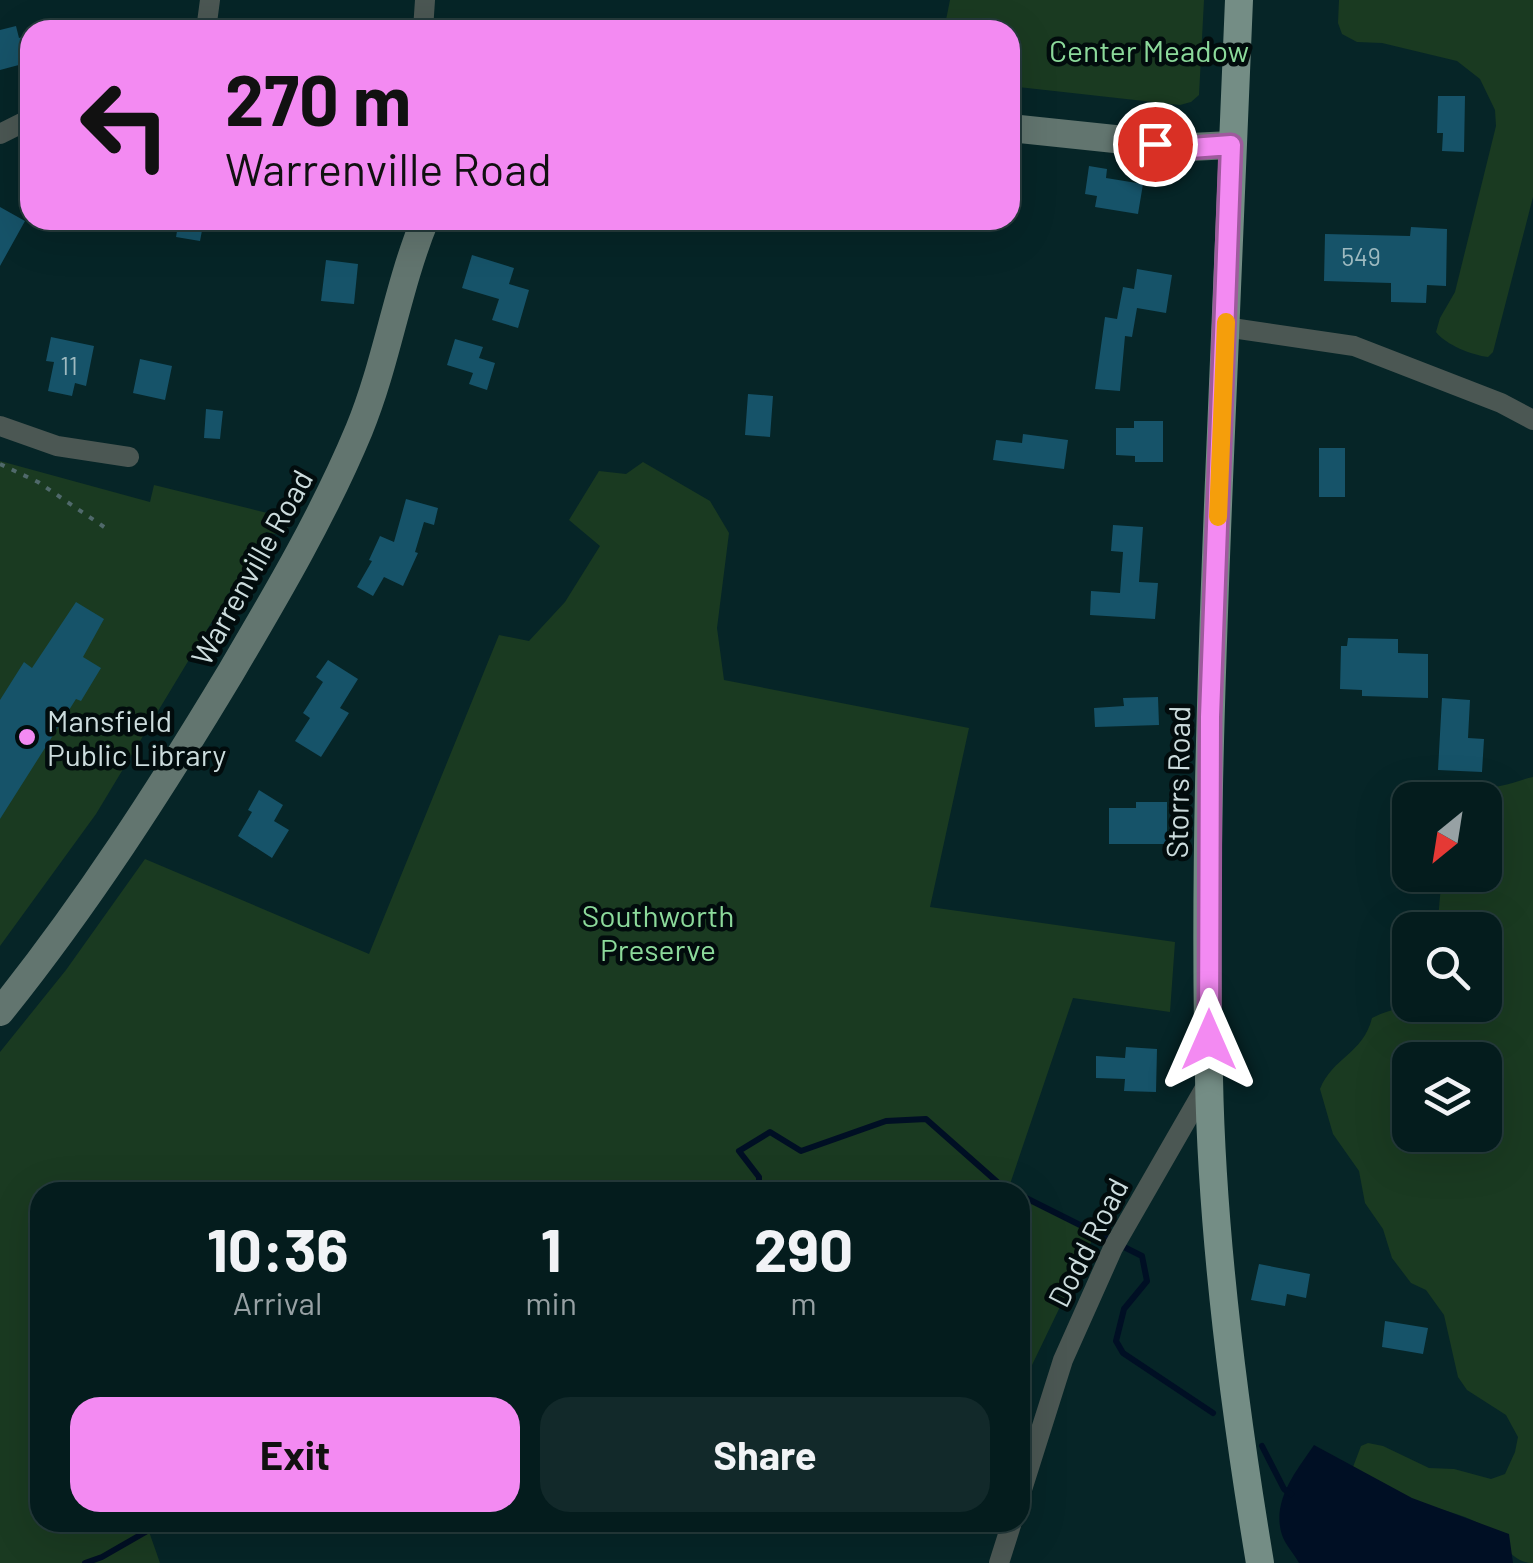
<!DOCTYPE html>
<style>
body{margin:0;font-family:Barlow,sans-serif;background:#12292a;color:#f1f3f6;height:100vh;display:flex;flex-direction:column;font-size:38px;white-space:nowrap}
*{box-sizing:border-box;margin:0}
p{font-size:32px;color:#97a1a4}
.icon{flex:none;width:55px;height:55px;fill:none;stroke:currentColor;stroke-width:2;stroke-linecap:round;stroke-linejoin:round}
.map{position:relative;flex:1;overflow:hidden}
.details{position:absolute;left:30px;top:1182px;width:1000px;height:350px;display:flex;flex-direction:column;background:#041c1d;border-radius:30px;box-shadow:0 10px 40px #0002,0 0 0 2px #253a3b}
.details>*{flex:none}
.top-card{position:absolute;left:20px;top:20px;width:1000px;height:210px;border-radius:30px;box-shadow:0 10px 40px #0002,0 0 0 2px #253a3b;background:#f38af2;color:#111;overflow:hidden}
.needle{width:65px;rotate:210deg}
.fabs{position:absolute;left:1392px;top:782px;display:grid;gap:20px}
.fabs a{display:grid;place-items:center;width:110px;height:110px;border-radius:20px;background:#041c1d;box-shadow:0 10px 40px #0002,0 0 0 2px #253a3b;font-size:50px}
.pin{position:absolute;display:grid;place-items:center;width:85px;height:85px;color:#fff;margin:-42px;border:5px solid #fff;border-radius:50%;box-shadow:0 2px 10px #0007}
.me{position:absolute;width:110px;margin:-55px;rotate:0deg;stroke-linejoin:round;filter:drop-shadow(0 0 8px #0008)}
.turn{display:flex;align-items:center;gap:35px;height:210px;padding:0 40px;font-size:45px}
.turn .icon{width:130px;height:130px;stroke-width:2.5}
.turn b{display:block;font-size:70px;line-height:85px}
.eta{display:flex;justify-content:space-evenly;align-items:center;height:170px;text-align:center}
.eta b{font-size:60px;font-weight:700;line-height:70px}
.primary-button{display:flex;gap:20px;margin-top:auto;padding:20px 40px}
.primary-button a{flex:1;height:115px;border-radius:30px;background:#f38af2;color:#111;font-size:40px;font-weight:700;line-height:115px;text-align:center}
.primary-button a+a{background:#12292a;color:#f1f3f6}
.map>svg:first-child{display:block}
.green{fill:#1a3a21;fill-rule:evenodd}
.water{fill:#000f24}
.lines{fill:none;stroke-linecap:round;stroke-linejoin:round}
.stream{stroke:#000f24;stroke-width:6}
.building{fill:#165369}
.path{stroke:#50696b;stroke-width:4;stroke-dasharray:5 8;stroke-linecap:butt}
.minor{stroke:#4b5753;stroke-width:20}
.secondary{stroke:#62756f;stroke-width:28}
.primary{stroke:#748d85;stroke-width:28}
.route-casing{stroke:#9e5a9d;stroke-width:25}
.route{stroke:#f38af2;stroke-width:18}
.slow{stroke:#f59e0b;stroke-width:18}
.poi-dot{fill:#f38af2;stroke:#020c0d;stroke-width:4}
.labels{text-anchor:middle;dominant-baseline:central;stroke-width:9;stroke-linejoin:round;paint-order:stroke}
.number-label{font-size:25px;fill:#9ebac0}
.park-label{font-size:30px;fill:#8cda9b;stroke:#020c0d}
.street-label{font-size:30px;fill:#ccdcdd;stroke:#020c0d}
.poi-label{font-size:30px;fill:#ccdcdd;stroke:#020c0d;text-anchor:start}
</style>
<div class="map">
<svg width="1533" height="1563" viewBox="0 0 1533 1563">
<rect width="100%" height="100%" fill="#062527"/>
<path class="green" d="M 950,0 L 1204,0 L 1199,95 L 1191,102 L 1180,105 L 1010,86 L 1010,30 L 944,30 Z
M 1339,0 L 1533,0 L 1533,197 L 1493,352 L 1488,357 C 1472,355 1446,345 1436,332 L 1440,318 L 1455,292 L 1496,126 L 1495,110 L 1480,79 L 1457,61 L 1382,43 L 1357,42 L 1342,34 L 1338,23 Z
M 0,461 L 150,502 L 154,485 L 292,519 L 284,536 L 266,532 L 96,814 L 0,946 Z
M 643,462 L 710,501 L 729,533 L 717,628 L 724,680 L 969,728 L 930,907 L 1175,942 L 1170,1012 L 1073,998 L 1008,1190 L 1012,1192 L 40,1192 L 40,1522 L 146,1523 L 160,1563 L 0,1563 L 0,1052 L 66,970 L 145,859 L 369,954 L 499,635 L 529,641 L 565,602 L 600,546 L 569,520 L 599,471 L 626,474 Z
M 1533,777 L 1533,1563 C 1509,1563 1502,1537 1484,1526 C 1460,1512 1434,1509 1409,1499 C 1390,1490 1371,1477 1353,1467 L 1361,1446 L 1368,1443 L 1383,1446 L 1429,1468 L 1454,1469 L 1491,1479 L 1505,1474 L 1515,1452 L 1518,1437 L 1506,1415 L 1467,1390 L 1458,1377 L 1444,1315 L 1426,1290 L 1411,1283 L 1392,1258 L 1383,1229 L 1365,1203 L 1359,1171 L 1333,1134 L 1320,1089 C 1333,1057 1363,1054 1372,1018 C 1407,1000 1447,1005 1485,1005 L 1485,930 L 1437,930 L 1442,875 L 1485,875 L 1485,800 L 1446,800 C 1463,782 1479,791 1500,786 C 1512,784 1522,779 1533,777 ZM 1410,1060 L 1485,1060 L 1485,1135 L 1410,1135 Z
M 1020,1196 L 1097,1230 L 1020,1390 Z"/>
<path class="water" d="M 1314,1445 L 1412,1498 L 1509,1534 L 1513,1563 L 1299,1563 C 1294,1554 1285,1544 1282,1535 C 1271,1501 1297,1470 1314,1445 Z"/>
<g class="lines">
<path class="stream" d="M 759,1192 L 759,1177 L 739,1151 L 770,1132 L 801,1151 L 886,1121 L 926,1119 L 1004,1188 L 1014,1192
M 1020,1195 L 1142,1256 L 1147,1281 L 1124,1309 L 1116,1341 L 1123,1353 L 1213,1413
M 1262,1446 L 1284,1489 L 1291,1494
M 85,1563 L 102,1557 L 163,1522"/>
</g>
<path class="building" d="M 16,26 L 19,38 L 30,35 L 30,62 L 0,70 L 0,30 Z
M 1438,96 L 1465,96 L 1464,152 L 1442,151 L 1443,133 L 1437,133 Z
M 1089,166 L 1107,169 L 1106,178 L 1143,184 L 1138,214 L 1095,207 L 1097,196 L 1085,194 Z
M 0,207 L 25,221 L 0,266 Z
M 179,220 L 204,220 L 200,241 L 176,237 Z
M 1411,227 L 1447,229 L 1446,286 L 1427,285 L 1426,303 L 1391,302 L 1391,283 L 1324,281 L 1325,234 L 1410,236 Z
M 472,255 L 514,268 L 509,284 L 529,290 L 518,328 L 492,320 L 499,299 L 462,288 Z
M 326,260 L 358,264 L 354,304 L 321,301 Z
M 1137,269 L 1172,275 L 1166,313 L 1137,308 L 1132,337 L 1125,336 L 1120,391 L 1095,389 L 1105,317 L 1117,319 L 1123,287 L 1134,289 Z
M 51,337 L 94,346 L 86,386 L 75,383 L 72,396 L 48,391 L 54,362 L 46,361 Z
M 455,339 L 483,347 L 479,358 L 495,363 L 487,390 L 469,384 L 473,373 L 447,365 Z
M 140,359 L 172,366 L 165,400 L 133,393 Z
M 748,394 L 773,396 L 770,437 L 745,435 Z
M 206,409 L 223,411 L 220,439 L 204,438 Z
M 1134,421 L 1163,421 L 1163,462 L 1135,462 L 1135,456 L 1116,455 L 1116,428 L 1134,428 Z
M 1023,434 L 1068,440 L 1064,469 L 993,460 L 996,440 L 1022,443 Z
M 1319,448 L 1345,448 L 1345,497 L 1319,497 Z
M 406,499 L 438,508 L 434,525 L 424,522 L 415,552 L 418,553 L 403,586 L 384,577 L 373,596 L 357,587 L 372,561 L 369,560 L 380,536 L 394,542 Z
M 1113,525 L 1143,527 L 1139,582 L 1158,583 L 1155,619 L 1090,615 L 1091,591 L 1120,593 L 1123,552 L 1111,551 Z
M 76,602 L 104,619 L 83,657 L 101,668 L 81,701 L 76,699 L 0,819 L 0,700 L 24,662 L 32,668 Z
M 1348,638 L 1398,639 L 1398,653 L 1428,654 L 1428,698 L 1362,696 L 1362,690 L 1340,689 L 1341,646 L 1347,646 Z
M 328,660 L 358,679 L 340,708 L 349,713 L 321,757 L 295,741 L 310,718 L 303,713 L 323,682 L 316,677 Z
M 1158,697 L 1159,725 L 1095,727 L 1094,708 L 1124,706 L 1123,698 Z
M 1442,698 L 1470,700 L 1468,738 L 1484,739 L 1482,772 L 1438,770 Z
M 259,790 L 283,805 L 274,821 L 289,830 L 272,858 L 238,836 L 252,812 L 248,810 Z
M 1136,802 L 1167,802 L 1167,844 L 1109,844 L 1109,808 L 1136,808 Z
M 1126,1047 L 1157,1049 L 1156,1092 L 1124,1091 L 1125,1079 L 1096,1078 L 1096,1056 L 1125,1058 Z
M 1259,1264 L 1310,1274 L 1306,1298 L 1287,1294 L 1285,1306 L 1251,1300 Z
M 1385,1321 L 1428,1328 L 1423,1354 L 1382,1347 Z"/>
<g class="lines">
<path class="path" d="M 0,464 L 38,482 L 110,531"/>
<path class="minor" d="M 206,30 L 210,0
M 423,30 L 425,0
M 0,134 L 30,119
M 1225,327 L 1354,346 L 1501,403 L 1533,420
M 0,426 L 57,446 L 129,457
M 1020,1496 L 1063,1360 L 1113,1248 L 1209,1081
M 999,1563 L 1012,1522"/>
<path class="secondary" d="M 1010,128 L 1191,147 L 1231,145
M 0,1012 C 86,905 160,790 231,672 C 277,594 324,514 359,430 C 387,362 397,288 425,220"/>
<path class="primary" d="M 1239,0 C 1231,160 1225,320 1219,480 C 1211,679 1204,879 1209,1078 C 1212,1236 1234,1407 1260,1563"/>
</g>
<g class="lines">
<g class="route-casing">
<path id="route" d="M 1155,144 L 1191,148 L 1231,145 L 1210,717 L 1209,1040"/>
</g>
<use href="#route" class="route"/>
<path class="slow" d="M 1218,517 L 1226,322"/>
</g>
<circle class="poi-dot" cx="27" cy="737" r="10"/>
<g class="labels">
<g class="number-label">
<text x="1361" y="256">549</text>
<text x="69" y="365">11</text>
</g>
<g class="park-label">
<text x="1149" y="50">Center Meadow</text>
<text x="658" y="915">Southworth<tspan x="658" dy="34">Preserve</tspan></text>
</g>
<g class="street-label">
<text transform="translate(251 567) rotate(-61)">Warrenville Road</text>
<text transform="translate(1177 782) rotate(-89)">Storrs Road</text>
<text transform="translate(1087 1242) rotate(-63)">Dodd Road</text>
</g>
<g class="poi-label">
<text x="47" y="720">Mansfield<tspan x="47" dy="34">Public Library</tspan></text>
</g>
</g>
</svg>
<div class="fabs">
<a><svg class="needle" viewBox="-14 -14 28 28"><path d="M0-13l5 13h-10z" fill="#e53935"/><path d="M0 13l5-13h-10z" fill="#97a1a4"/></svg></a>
<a><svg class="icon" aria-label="search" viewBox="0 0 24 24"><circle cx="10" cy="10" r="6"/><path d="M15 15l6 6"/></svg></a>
<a><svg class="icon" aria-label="layers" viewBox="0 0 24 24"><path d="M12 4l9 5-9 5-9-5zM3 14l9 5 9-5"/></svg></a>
</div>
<div class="pin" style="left:1155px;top:144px;background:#d93025"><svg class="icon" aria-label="arrive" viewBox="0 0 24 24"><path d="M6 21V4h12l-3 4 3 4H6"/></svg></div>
<svg class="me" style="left:1209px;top:1040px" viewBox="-20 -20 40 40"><path d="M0-17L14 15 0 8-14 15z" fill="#f38af2" stroke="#fff" stroke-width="4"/></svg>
<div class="top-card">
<div class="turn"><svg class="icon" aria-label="left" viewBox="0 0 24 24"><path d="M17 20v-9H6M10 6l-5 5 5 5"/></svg><div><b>270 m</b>Warrenville Road</div></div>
</div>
<section class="details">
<div class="eta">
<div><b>10:36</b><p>Arrival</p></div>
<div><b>1</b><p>min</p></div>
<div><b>290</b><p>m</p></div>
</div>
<div class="primary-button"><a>Exit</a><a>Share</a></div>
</section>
</div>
